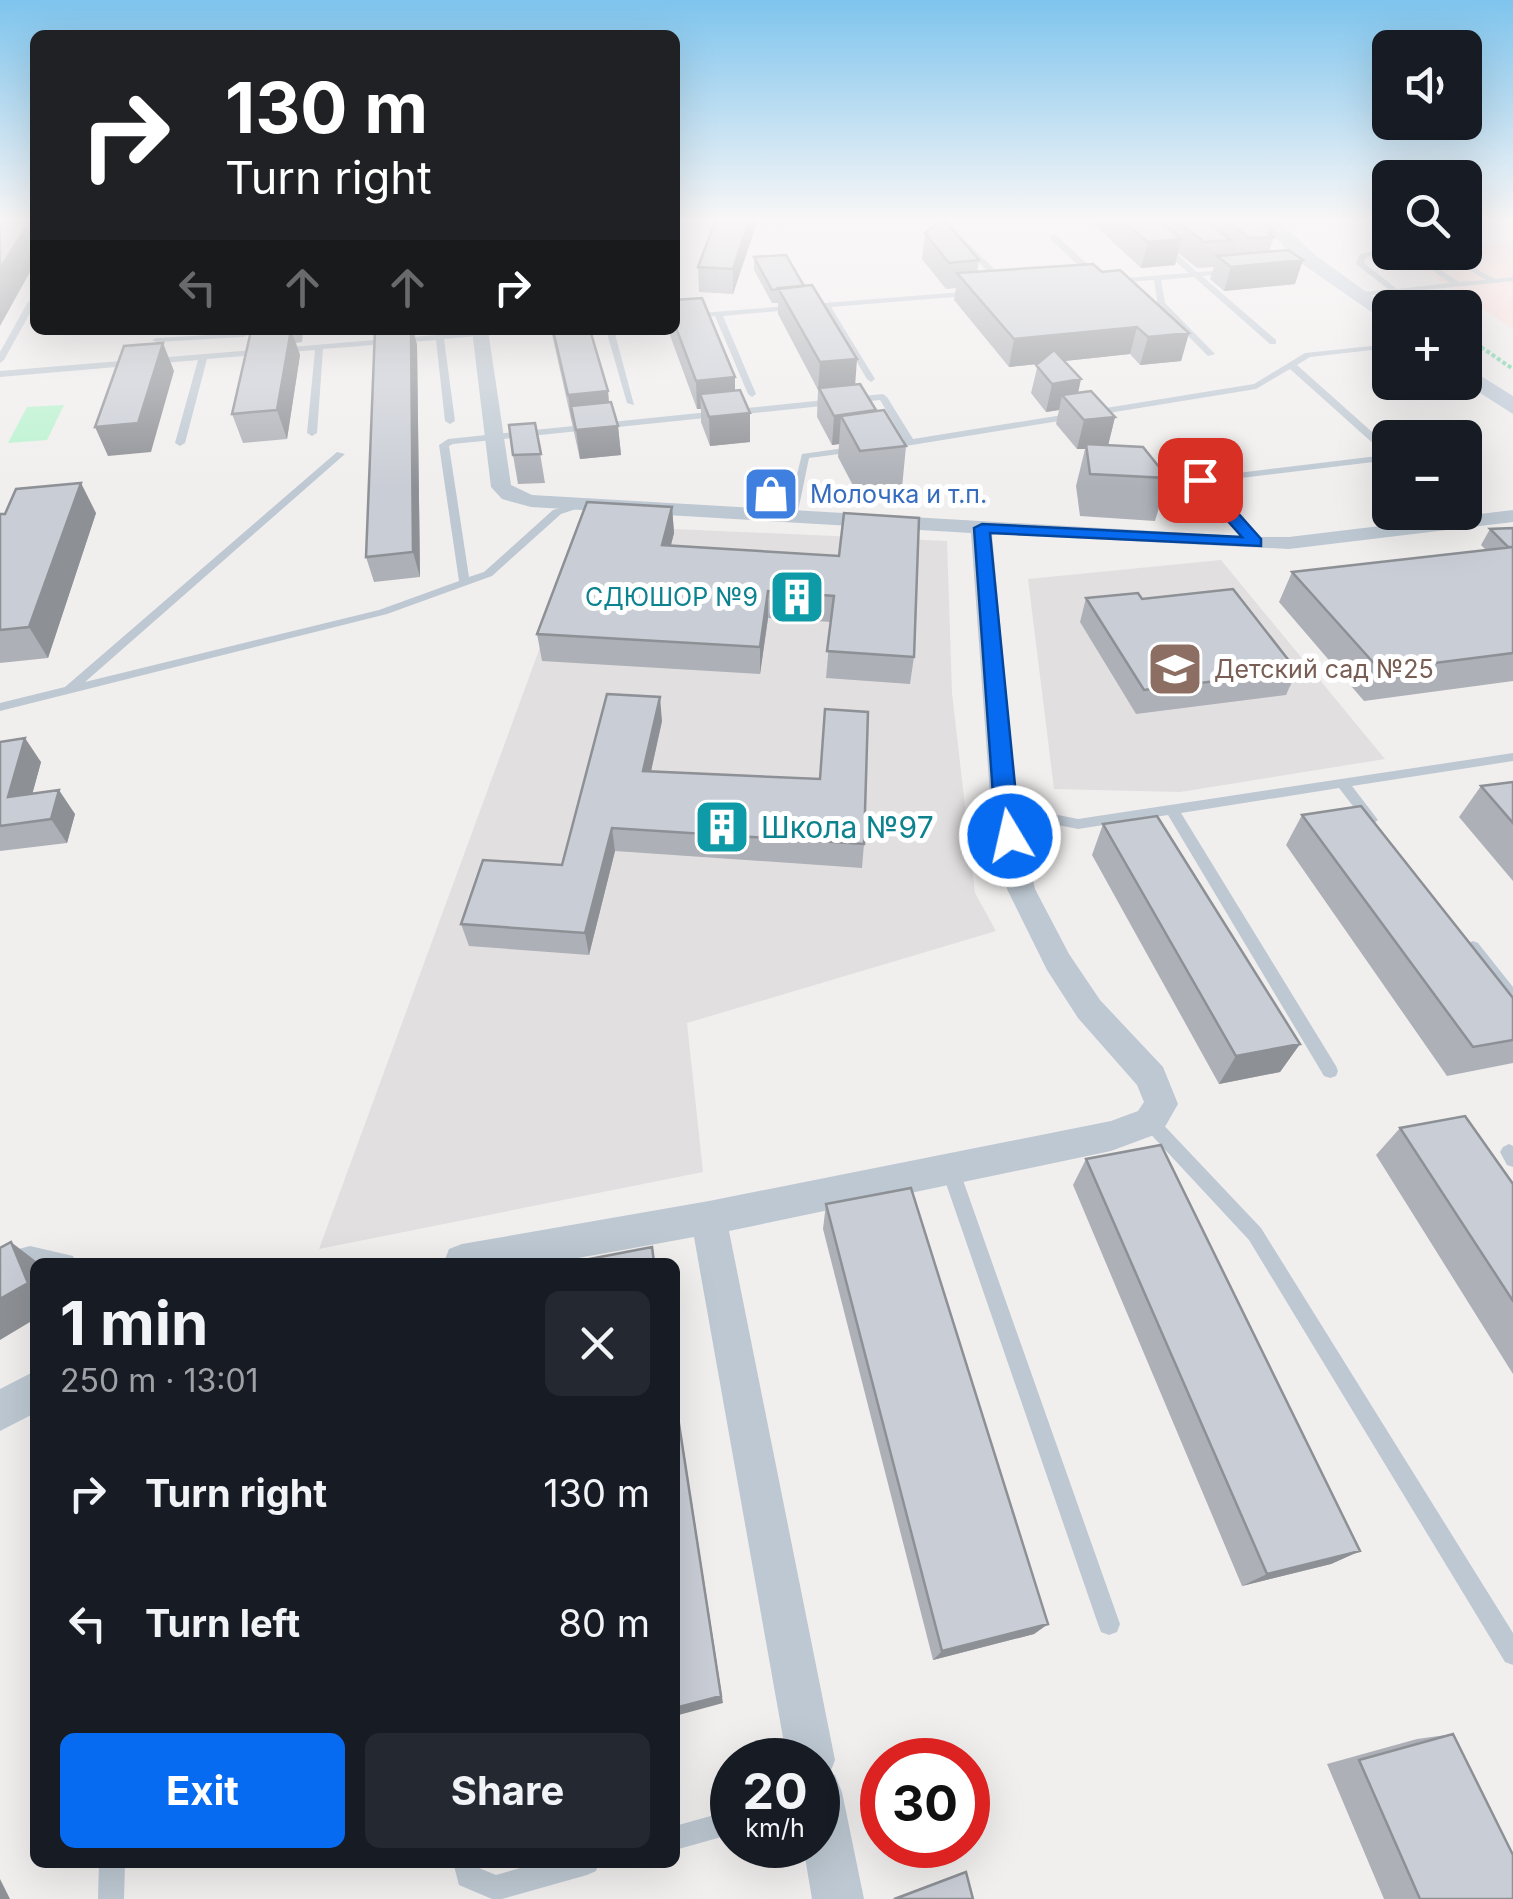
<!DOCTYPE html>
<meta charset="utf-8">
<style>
body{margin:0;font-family:Inter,sans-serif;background:#242831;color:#f1f3f6;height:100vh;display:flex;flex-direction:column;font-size:38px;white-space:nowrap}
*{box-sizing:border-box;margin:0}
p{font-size:32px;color:#9ea1a6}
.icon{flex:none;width:55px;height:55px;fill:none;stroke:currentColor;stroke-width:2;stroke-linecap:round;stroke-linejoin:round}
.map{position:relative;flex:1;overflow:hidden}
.side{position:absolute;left:30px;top:1258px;width:650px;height:610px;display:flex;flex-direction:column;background:#171b24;border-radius:15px;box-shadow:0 10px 40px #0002}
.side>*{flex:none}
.banner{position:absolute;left:30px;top:30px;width:650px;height:305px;border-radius:15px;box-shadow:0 10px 40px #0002;background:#202124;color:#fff;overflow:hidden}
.controls{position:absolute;left:1372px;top:30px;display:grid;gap:20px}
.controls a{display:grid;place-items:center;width:110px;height:110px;border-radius:15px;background:#171b24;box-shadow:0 10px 40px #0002;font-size:50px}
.speed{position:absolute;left:710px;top:1738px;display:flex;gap:20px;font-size:50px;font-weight:700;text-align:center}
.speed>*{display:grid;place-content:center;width:130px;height:130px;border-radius:50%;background:#171b24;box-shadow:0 10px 40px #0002;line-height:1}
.speed small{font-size:25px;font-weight:400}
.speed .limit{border:15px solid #d22;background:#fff;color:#111}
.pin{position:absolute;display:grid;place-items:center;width:85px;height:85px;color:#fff;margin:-42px;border-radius:20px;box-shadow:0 5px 15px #0006}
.me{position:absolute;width:110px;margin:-55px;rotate:351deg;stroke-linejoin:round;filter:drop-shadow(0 0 8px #0008)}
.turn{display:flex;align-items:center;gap:35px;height:210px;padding:0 30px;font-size:45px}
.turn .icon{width:130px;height:130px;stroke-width:2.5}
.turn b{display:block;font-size:70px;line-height:85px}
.lanes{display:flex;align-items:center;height:95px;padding:0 30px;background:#0003;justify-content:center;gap:50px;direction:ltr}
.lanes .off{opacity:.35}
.round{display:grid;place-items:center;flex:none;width:105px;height:105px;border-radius:15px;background:#242831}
.head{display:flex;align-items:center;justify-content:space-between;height:170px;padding:0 30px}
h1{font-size:60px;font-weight:700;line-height:75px}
.action{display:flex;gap:20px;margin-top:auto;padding:20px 30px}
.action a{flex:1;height:115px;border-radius:15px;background:#076bf2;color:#fff;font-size:40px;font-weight:700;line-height:115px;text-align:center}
.action a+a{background:#242831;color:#f1f3f6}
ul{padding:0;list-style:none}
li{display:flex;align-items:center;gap:30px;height:130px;padding:0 30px}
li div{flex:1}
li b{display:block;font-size:38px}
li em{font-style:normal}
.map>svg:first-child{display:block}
.education{fill:#e2dfe0}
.medical{fill:#fddfdc}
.green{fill:#b8f3cf}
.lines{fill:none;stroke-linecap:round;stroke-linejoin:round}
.path{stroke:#6cd5a2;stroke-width:4;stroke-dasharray:4 2.5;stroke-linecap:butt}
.lane{fill:#bdc8d2;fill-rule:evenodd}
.street{fill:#bdc8d2;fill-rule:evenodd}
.secondary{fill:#bfcbd9;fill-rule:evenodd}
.wall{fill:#adb0b7}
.shaded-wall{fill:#8d9095}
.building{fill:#c9cdd5;stroke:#8d9095;stroke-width:2.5}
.route{fill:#076bf2;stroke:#05469d;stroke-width:2.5}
.labels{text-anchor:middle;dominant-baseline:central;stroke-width:10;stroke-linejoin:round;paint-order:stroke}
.far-shop-label{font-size:25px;fill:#366cbe;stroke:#fff;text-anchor:start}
.far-culture-label{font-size:25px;fill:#0d838f;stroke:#fff;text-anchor:end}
.far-education-label{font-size:25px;fill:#785e54;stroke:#fff;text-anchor:start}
.culture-label{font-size:30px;fill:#0d838f;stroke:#fff;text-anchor:start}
</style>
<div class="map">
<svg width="1513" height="1899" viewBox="0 0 1513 1899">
<rect width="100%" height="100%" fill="#f1eeee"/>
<path class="education" d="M 585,525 L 947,541 L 952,693 L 975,893 L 996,931 L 687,1023 L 703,1172 L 319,1249 Z
M 1221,560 L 1385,759 L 1180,792 L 1054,789 L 1028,579 Z"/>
<path class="medical" d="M 1513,242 L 1513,329 L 1398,253 L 1465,252 L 1465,247 Z"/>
<path class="green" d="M 64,405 L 47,440 L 8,443 L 27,407 Z"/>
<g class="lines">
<path class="path" d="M 1465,336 L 1513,369"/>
<path class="lane" d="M 776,222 L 783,222 L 783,225 L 778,226 Z
M 951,230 L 955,230 L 1006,281 L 1006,285 L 1000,285 L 951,232 Z
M 1050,235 L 1056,235 L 1098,274 L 1098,278 L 1092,278 L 1050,239 Z
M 1161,245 L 1167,245 L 1197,272 L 1232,270 L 1229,274 L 1202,276 L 1276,340 L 1276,344 L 1270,344 L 1194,277 L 1161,280 L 1165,303 L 1215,354 L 1208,356 L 1158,306 L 1154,280 L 1110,283 L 1113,279 L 1189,273 L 1161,249 Z
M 1390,247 L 1390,251 L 1366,257 L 1364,263 L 1397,289 L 1450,283 L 1422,263 L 1426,257 L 1438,255 L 1454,258 L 1495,279 L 1513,277 L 1513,281 L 1354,297 L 1357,293 L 1388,289 L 1356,264 L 1360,254 ZM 1438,260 L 1459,264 L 1486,280 L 1459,282 L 1430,263 Z
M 975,291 L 978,295 L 831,307 L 875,379 L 871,382 L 867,379 L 824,307 L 723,316 L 756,394 L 752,397 L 748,394 L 715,316 L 675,319 L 675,315 Z
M 32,300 L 35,304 L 4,360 L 0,363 L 0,352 L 28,302 Z
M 435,330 L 443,330 L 444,334 L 527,330 L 523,332 L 444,339 L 455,421 L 450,424 L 445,421 L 436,340 L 323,349 L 317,433 L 312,436 L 307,433 L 315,350 L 207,359 L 185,443 L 180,446 L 175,443 L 198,360 L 0,377 L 0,371 L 436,335 Z
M 606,330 L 614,330 L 634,405 L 627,403 Z
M 247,333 L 248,335 L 244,337 L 156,342 L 152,340 L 156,338 Z
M 1390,344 L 1390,348 L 1310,357 L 1297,365 L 1390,448 L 1390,460 L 1207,482 L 1259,541 L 1259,545 L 1251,545 L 1197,482 L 1197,478 L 1386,455 L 1290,369 L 1256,389 L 887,449 L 884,448 L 884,444 L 904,440 L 880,400 L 453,444 L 449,446 L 469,577 L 484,572 L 553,510 L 583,502 L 588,505 L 561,514 L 492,576 L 387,614 L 0,711 L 0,703 L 65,687 L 337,452 L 345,454 L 85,682 L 379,610 L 459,581 L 439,445 L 448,439 L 883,394 L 887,397 L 913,439 L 1254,384 L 1305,353 Z
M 859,446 L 862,447 L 862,451 L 809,458 L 797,516 L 788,518 L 787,516 L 802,454 Z
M 1513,753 L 1513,761 L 1352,786 L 1378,820 L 1371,825 L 1366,823 L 1339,788 L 1181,813 L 1336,1066 L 1338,1071 L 1336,1076 L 1330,1078 L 1324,1076 L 1168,815 L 1078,829 L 1004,814 L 997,809 L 1004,804 L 1078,819 Z
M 1473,941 L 1478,943 L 1513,987 L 1513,1004 L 1508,1002 L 1468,951 L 1466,947 L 1468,943 Z
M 1150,1115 L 1156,1117 L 1261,1228 L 1513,1633 L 1513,1665 L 1505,1662 L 1249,1240 L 1144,1127 L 1142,1122 L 1144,1117 Z
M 1509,1144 L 1513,1146 L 1513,1167 L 1507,1165 L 1500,1152 L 1503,1147 Z
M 950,1161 L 956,1163 L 959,1169 L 1120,1624 L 1117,1632 L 1109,1635 L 1101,1632 L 1098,1624 L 941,1169 L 944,1163 Z
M 30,1246 L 73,1256 L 75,1262 L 35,1262 L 35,1265 L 30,1264 L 0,1272 L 0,1254 Z
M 732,1810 L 732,1834 L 675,1850 L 675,1826 Z
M 99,1862 L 125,1862 L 124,1899 L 98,1899 Z
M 453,1862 L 478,1862 L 479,1868 L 496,1875 L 541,1862 L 599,1862 L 596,1871 L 587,1875 L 502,1899 L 492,1899 L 459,1885 Z"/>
<path class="street" d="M 472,330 L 488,330 L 511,485 L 532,495 L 1255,537 L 1289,537 L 1513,510 L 1513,522 L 1289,549 L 992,534 L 1017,809 L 1035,889 L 1069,954 L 1100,1000 L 1163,1067 L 1178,1104 L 1162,1132 L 1111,1151 L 729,1231 L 835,1760 L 830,1773 L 835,1775 L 842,1792 L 864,1899 L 812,1899 L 803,1845 L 818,1845 L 818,1760 L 787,1760 L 694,1237 L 556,1262 L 444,1262 L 449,1249 L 462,1244 L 709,1201 L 1111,1121 L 1138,1111 L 1144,1102 L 1137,1085 L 1078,1018 L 1047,970 L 1007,889 L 991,809 L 971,533 L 531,507 L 502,499 L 491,487 Z
M 35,1371 L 35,1413 L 0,1431 L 0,1389 Z"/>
<path class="secondary" d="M 1260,222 L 1280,222 L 1315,255 L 1390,309 L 1390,325 L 1301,263 Z
M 1465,366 L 1513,396 L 1513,414 L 1463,382 Z"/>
</g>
<path class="wall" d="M 757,222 L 733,294 L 699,292 L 698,267 Z
M 1091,222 L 1259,222 L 1274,237 L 1269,251 L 1295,284 L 1224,291 L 1210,279 L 1214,267 L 1197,268 L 1178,253 L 1175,265 L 1141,268 Z
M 925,233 L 979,260 L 977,272 L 1102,272 L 1189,333 L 1181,361 L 1140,365 L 1130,354 L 1064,361 L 1078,393 L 1115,417 L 1108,445 L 1168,478 L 1155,521 L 1080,516 L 1076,486 L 1085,449 L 1077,449 L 1056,424 L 1059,410 L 1046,412 L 1031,393 L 1038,364 L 1009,367 L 954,300 L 956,288 L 946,289 L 922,259 Z
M 754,257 L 876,411 L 906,446 L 902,488 L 857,493 L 838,457 L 839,444 L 832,445 L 817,417 L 818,390 L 778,314 L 778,303 L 772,303 L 754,270 Z
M 675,300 L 735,377 L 735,390 L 750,442 L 710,446 L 701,422 L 701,409 L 697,409 L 668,330 L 675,330 Z
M 258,330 L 354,330 L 303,334 L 302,342 L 296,343 L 300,355 L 287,439 L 243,443 L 232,414 Z
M 375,330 L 416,330 L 416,333 L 414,333 L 417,345 L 420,577 L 374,582 L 366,557 Z
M 551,330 L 590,330 L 608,391 L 609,403 L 618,426 L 621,455 L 580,459 Z
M 535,423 L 545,483 L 518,484 L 513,455 Z
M 672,507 L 674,533 L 671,545 L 839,556 L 914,657 L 910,684 L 826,678 L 831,622 L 768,618 L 760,674 L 542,661 L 537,634 Z
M 96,513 L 48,658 L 0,663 L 0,514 Z
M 1513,528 L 1513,681 L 1364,701 L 1279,602 L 1292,572 L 1486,550 L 1481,545 L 1490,529 Z
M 1086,598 L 1297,671 L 1286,695 L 1136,714 L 1080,622 Z
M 662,721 L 651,771 L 864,844 L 862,868 L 615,851 L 589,955 L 469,946 L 461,924 L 562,865 Z
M 0,742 L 41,762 L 32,794 L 75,814 L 67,843 L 0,851 Z
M 1513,782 L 1513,881 L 1459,817 L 1481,786 Z
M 1302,815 L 1513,998 L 1513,1063 L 1447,1076 L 1286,845 Z
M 1103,824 L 1300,1044 L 1280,1072 L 1219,1084 L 1092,855 Z
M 1400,1128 L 1513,1184 L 1513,1374 L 1376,1155 Z
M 1086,1159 L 1360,1551 L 1331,1564 L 1242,1586 L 1073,1185 Z
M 826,1204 L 1048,1624 L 1034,1634 L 933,1660 L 823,1229 Z
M 1453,1734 L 1513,1899 L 1384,1899 L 1327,1764 L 1417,1739 Z
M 963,1872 L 966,1872 L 973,1899 L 893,1899 L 893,1898 Z"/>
<path class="shaded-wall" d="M 29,222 L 35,222 L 35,263 L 0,326 L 0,269 Z
M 749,222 L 757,222 L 733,294 L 733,269 Z
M 1181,239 L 1175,265 L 1141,268 L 1148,242 Z
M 1303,260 L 1295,284 L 1224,291 L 1231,267 Z
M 1137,327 L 1130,354 L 1009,367 L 1014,339 Z
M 291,330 L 300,355 L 287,439 L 277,410 Z
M 411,330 L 413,330 L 417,345 L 420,577 L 413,552 Z
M 1189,333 L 1181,361 L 1140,365 L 1148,337 Z
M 163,343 L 174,371 L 151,452 L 108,456 L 95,427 Z
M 857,359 L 855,387 L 818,390 L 820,362 Z
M 735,377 L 735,406 L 700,394 L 701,409 L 697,409 L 696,381 Z
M 1081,379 L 1075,408 L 1062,395 L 1059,410 L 1046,412 L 1052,384 Z
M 608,391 L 610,418 L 571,406 L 572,422 L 568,395 Z
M 876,410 L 841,416 L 839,444 L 832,445 L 834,416 Z
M 750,413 L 750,442 L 710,446 L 709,417 Z
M 1115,417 L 1108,446 L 1086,444 L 1085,449 L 1077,449 L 1084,420 Z
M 618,426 L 621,455 L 580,459 L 576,430 Z
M 81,483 L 96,513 L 48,658 L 29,627 Z
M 672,507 L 674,533 L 664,571 L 662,545 Z
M 768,591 L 768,618 L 760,674 L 760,647 Z
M 660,697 L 662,721 L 646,794 L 643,771 Z
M 25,738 L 41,762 L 25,821 L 8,797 Z
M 59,790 L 75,814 L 67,843 L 51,819 Z
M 612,828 L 615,851 L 589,955 L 585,933 Z
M 1300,1044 L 1280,1072 L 1219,1084 L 1236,1056 Z
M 11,1242 L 37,1262 L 35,1262 L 35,1319 L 0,1340 L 0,1299 Z
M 675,1394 L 723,1703 L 675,1716 Z
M 1360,1551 L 1331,1564 L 1242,1586 L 1267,1574 Z
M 1048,1624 L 1034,1634 L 933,1660 L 942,1651 Z
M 0,1879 L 10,1899 L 0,1899 Z"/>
<path class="building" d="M 0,222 L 29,222 L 0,269 Z
M 715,222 L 749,222 L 733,269 L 698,267 Z
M 939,222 L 946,222 L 979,260 L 949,263 L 925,233 Z
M 1124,222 L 1161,222 L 1181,239 L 1148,242 Z
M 1178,222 L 1208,222 L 1231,240 L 1204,242 Z
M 1228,222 L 1259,222 L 1274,232 L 1268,233 L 1274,237 L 1250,238 Z
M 1288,250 L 1303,260 L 1231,267 L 1217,256 Z
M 786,255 L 804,286 L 772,290 L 754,257 Z
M 1093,264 L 1102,272 L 1120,270 L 1189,333 L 1148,337 L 1137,327 L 1014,339 L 957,273 Z
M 812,285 L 857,359 L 820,362 L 778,288 Z
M 702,298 L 735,377 L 696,381 L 675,325 L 675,300 Z
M 291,330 L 277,410 L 232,414 L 251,331 Z
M 375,330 L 411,330 L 413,552 L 366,557 Z
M 553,330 L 590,330 L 608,391 L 568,395 Z
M 163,343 L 138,423 L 95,427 L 124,346 Z
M 1054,350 L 1081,379 L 1052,384 L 1036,365 Z
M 860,384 L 876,410 L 834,416 L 819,388 Z
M 740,390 L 750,413 L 709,417 L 700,394 Z
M 1091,391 L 1115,417 L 1084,420 L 1062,395 Z
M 611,402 L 618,426 L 576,430 L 571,406 Z
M 884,410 L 906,446 L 860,451 L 841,416 Z
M 535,423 L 541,454 L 513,455 L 509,425 Z
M 1086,444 L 1143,447 L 1168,478 L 1090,474 Z
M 81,483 L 29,627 L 0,630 L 0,514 L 5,514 L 16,489 Z
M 587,502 L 672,507 L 662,545 L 839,556 L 844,513 L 919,518 L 914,657 L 827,651 L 834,596 L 768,591 L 760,647 L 537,634 Z
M 1513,528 L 1513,547 L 1508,547 L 1490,529 Z
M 1513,547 L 1513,653 L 1380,670 L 1292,572 Z
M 1233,589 L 1297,671 L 1144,690 L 1086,598 L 1138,593 L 1142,599 Z
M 607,694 L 660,697 L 643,771 L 820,779 L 825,709 L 868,712 L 864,844 L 612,828 L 585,933 L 461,924 L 483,860 L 562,865 Z
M 25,738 L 8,797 L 59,790 L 51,819 L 0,826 L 0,742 Z
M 1513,782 L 1513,823 L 1481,786 Z
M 1361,806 L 1513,998 L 1513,1040 L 1473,1047 L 1302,815 Z
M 1157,816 L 1300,1044 L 1236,1056 L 1103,824 Z
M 1465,1116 L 1513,1184 L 1513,1301 L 1400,1128 Z
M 1161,1145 L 1360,1551 L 1267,1574 L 1086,1159 Z
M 911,1188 L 1048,1624 L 942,1651 L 826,1204 Z
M 11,1242 L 28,1283 L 0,1299 L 0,1248 Z
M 652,1247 L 654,1262 L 574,1262 Z
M 675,1398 L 721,1696 L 675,1708 Z
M 1453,1734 L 1513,1855 L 1513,1899 L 1420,1899 L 1359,1760 Z
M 966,1872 L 973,1899 L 895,1899 Z"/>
<linearGradient id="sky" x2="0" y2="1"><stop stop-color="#7ec4ed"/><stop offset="0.45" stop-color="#f9f7f7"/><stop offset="1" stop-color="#f9f7f7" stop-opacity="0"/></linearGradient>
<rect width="1513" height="488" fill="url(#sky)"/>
<path class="route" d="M 1194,476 L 1205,476 L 1261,539 L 1261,546 L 990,533 L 1020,836 L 1010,843 L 1003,841 L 994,809 L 974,528 L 982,524 L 1242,537 L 1194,483 Z"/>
<defs>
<g id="shop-square" transform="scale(2.875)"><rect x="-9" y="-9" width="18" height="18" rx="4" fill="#3f7fe0" stroke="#fff"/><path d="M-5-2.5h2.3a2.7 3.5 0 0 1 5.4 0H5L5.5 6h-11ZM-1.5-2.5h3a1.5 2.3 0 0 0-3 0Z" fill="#fff"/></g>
<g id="building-square" transform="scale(2.875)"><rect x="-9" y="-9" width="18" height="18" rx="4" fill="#0f9aa8" stroke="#fff"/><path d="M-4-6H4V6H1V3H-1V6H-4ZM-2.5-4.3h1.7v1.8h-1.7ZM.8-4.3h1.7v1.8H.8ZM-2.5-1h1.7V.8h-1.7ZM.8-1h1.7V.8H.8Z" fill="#fff"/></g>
<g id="school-square" transform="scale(2.875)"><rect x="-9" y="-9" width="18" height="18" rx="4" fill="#8d6e63" stroke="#fff"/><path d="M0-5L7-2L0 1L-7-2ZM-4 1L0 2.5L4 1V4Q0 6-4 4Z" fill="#fff"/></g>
</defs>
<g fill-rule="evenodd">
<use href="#shop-square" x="771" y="494"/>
<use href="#building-square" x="797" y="597"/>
<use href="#school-square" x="1175" y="669"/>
<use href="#building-square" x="722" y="827"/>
</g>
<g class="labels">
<g class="far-shop-label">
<text x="810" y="494">Молочка и т.п.</text>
</g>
<g class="far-culture-label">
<text x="758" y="597">СДЮШОР №9</text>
</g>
<g class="far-education-label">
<text x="1214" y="669">Детский сад №25</text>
</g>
<g class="culture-label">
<text x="761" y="827">Школа №97</text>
</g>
</g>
</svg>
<div class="controls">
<a><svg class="icon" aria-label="sound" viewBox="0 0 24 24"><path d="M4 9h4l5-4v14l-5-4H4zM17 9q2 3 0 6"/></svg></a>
<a><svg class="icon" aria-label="search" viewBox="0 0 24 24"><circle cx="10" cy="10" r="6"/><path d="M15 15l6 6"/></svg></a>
<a>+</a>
<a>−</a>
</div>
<div class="speed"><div>20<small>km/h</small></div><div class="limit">30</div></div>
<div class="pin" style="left:1200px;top:480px;background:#d93025"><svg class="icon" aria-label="arrive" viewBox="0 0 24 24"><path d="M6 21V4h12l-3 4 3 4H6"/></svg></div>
<svg class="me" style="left:1010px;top:836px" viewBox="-20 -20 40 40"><circle r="17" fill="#076bf2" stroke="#fff" stroke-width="3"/><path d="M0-11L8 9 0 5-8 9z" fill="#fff"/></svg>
<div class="banner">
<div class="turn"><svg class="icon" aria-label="right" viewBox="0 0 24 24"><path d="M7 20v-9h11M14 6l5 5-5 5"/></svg><div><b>130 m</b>Turn right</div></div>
<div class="lanes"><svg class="icon off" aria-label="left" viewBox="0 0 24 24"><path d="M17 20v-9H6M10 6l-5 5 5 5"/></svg><svg class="icon off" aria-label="ahead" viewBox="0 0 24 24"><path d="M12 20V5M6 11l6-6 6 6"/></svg><svg class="icon off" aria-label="ahead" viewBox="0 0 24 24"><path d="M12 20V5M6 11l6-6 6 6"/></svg><svg class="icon" aria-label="right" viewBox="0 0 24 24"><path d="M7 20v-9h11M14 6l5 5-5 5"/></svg></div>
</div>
<section class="side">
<div class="head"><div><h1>1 min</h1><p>250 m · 13:01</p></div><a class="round"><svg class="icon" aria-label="close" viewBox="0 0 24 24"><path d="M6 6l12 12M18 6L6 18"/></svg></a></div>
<ul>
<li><svg class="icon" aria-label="right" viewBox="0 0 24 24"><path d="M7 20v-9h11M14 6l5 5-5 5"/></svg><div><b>Turn right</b></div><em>130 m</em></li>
<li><svg class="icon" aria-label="left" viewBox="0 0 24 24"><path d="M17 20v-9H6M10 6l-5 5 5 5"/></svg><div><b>Turn left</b></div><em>80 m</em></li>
</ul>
<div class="action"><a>Exit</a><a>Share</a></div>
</section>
</div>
